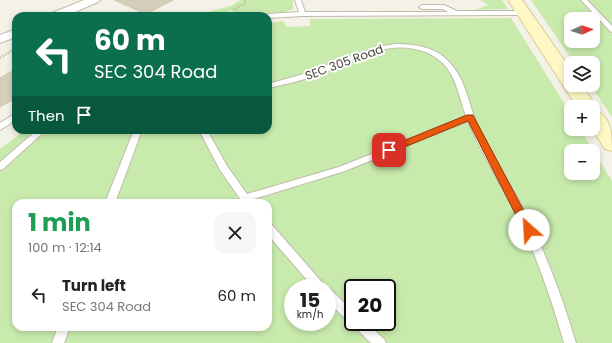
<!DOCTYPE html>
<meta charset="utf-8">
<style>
body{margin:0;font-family:Poppins,sans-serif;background:#f6f6f6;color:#222;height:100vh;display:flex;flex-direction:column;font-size:15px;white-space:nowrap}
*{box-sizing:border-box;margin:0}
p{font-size:13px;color:#767676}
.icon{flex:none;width:22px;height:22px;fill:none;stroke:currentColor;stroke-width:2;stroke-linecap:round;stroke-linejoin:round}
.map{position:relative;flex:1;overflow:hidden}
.drawer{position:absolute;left:12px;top:199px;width:260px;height:132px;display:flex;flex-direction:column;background:#fff;border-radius:12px;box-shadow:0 2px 6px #0003}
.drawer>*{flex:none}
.top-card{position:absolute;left:12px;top:12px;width:260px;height:122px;border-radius:12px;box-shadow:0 2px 6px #0003;background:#0b6e4f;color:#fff;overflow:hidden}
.needle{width:26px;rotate:86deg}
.tools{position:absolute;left:564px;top:12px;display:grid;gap:8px}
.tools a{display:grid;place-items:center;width:36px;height:36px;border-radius:8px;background:#fff;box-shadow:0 2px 6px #0003;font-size:20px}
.speed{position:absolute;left:284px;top:279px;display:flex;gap:8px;font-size:20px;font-weight:700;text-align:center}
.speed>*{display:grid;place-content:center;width:52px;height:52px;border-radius:50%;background:#fff;box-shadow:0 2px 6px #0003;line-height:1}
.speed small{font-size:10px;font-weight:400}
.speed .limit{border:2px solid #111;border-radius:6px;background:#fff;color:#111}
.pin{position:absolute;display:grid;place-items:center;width:34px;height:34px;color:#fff;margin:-17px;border-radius:8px;box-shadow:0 2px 6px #0006}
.me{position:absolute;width:44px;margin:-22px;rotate:334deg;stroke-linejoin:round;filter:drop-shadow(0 0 3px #0008)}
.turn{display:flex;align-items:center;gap:14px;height:84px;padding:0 16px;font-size:18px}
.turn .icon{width:52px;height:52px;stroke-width:2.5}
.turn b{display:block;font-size:28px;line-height:34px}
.then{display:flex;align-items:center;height:38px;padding:0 16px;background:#0003;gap:8px;font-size:15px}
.round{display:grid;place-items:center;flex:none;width:42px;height:42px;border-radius:12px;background:#f6f6f6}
.overview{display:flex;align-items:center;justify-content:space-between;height:68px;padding:0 16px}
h1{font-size:24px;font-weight:700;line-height:30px;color:#1e9e55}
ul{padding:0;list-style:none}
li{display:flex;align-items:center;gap:12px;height:56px;padding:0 16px}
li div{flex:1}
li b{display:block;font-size:15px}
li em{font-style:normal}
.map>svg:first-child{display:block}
.green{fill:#c8ebad;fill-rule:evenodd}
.building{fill:#d7cfbb;stroke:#d2c8ae}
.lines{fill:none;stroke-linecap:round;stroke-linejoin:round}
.lane-casing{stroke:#c0bba8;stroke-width:2}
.street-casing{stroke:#c0bba8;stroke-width:2}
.secondary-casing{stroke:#d7cd93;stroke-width:2}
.path{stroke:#c3b999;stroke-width:2;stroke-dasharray:1.5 1.5;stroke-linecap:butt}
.lane{fill:#fff;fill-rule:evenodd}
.street{fill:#fff;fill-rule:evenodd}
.secondary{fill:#fff8c6;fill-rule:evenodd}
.route{fill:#ea580c;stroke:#983908}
.labels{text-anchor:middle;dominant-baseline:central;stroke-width:4;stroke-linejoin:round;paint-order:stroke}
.far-street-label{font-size:12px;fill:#484335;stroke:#fff}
</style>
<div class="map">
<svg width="612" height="343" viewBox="0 0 612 343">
<rect width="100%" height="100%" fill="#f4f2e7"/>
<path class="green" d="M 241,0 L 293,0 L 293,9 L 285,12 L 223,16 L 234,11 L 232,10 L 218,16 L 192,16 L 231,6 Z
M 480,0 L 502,0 L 508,9 L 475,10 L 488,5 Z
M 531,0 L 612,0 L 612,117 L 590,85 L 593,85 L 593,63 L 574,63 ZM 571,19 L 593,19 L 593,41 L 571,41 Z
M 511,18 L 571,114 L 571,129 L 580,129 L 612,181 L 612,343 L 0,343 L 0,149 L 25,130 L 268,130 L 268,23 L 283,21 L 287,27 L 310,26 L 310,19 ZM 571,151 L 593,151 L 593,173 L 571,173 ZM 16,203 L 268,203 L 268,327 L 16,327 ZM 293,288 L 327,288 L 327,322 L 293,322 ZM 353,288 L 387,288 L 387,322 L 353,322 Z"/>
<path class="building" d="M 114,0 L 173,0 L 146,14 Z
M 16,69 L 16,98 L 0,107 L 0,78 Z"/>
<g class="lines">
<g class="lane-casing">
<path id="lane" d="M 295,0 L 301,0 L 305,12 L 448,12 L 443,9 L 422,9 L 419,7 L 422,5 L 444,5 L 457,11 L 524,11 L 527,13 L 524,15 L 302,16 L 268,18 L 268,16 L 265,16 L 268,14 L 299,12 Z
M 581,0 L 587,0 L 612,26 L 612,32 L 610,31 Z
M 396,44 C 415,44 436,47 449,62 C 467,80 469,109 480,131 C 493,157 509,182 523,208 C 545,251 562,296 576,343 L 564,343 C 551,297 535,251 513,208 C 498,179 480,151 468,121 L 345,171 L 251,200 L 252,203 L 243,203 L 220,170 L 199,130 L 207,130 L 227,166 L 247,194 L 339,167 L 466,116 C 460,100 457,81 447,68 C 432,48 403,44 380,50 C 357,55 335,69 312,77 C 298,81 283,85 268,88 L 268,84 L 307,73 L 376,47 Z
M 16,113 L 16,120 L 0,130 L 0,123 Z
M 37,130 L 46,130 L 3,169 L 0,170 L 0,162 Z
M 134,130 L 142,130 L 115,203 L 105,203 Z
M 268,224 L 272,225 L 327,288 L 314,288 L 268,235 Z
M 327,289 L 331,290 L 353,311 L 353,322 L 365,322 L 384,339 L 386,343 L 371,343 L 327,301 Z
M 58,327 L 70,327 L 64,343 L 52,343 Z"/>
</g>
<g class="street-casing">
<path id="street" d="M 84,0 L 100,0 L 98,2 L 66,16 L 50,16 L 52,13 Z
M 16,29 L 16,37 L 0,43 L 0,35 Z"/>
</g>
<g class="secondary-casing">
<path id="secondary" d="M 508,0 L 522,0 L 571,70 L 571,85 L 581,85 L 597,107 L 594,110 C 612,115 612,136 612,151 L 605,149 L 592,129 L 593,107 L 577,107 Z"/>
</g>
<path class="path" d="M 233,10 L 244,4 L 246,0
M 0,58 L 16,48"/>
<use href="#lane" class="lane"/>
<use href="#street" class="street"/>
<use href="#secondary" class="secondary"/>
</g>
<path class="route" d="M 467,115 L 473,115 L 474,117 L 534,230 L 532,233 L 525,233 L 468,121 L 392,152 L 389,153 L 385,150 L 386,148 Z"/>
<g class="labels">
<g class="far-street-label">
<text transform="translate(344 62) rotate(-20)">SEC 305 Road</text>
</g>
</g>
</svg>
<div class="tools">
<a><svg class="needle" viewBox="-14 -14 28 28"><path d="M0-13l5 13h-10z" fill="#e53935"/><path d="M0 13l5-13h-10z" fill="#767676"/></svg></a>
<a><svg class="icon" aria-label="layers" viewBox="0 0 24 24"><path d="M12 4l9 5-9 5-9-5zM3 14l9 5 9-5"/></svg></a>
<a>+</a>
<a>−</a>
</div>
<div class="speed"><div>15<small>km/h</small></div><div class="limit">20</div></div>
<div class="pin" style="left:389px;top:150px;background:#d93025"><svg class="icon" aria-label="arrive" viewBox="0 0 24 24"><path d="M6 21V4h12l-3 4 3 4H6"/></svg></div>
<svg class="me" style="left:529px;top:230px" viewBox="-20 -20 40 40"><circle r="19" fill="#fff"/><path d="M0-13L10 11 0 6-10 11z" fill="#ea580c"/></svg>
<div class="top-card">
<div class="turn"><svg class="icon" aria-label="left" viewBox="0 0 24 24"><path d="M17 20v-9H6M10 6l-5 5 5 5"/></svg><div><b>60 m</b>SEC 304 Road</div></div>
<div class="then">Then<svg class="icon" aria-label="arrive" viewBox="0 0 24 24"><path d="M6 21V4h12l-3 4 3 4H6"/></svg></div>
</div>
<section class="drawer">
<div class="overview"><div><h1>1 min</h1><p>100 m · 12:14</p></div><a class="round"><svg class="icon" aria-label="close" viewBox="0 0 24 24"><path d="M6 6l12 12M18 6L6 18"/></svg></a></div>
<ul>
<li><svg class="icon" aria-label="left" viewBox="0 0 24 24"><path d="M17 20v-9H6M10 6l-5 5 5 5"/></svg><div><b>Turn left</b><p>SEC 304 Road</p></div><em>60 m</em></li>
</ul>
</section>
</div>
